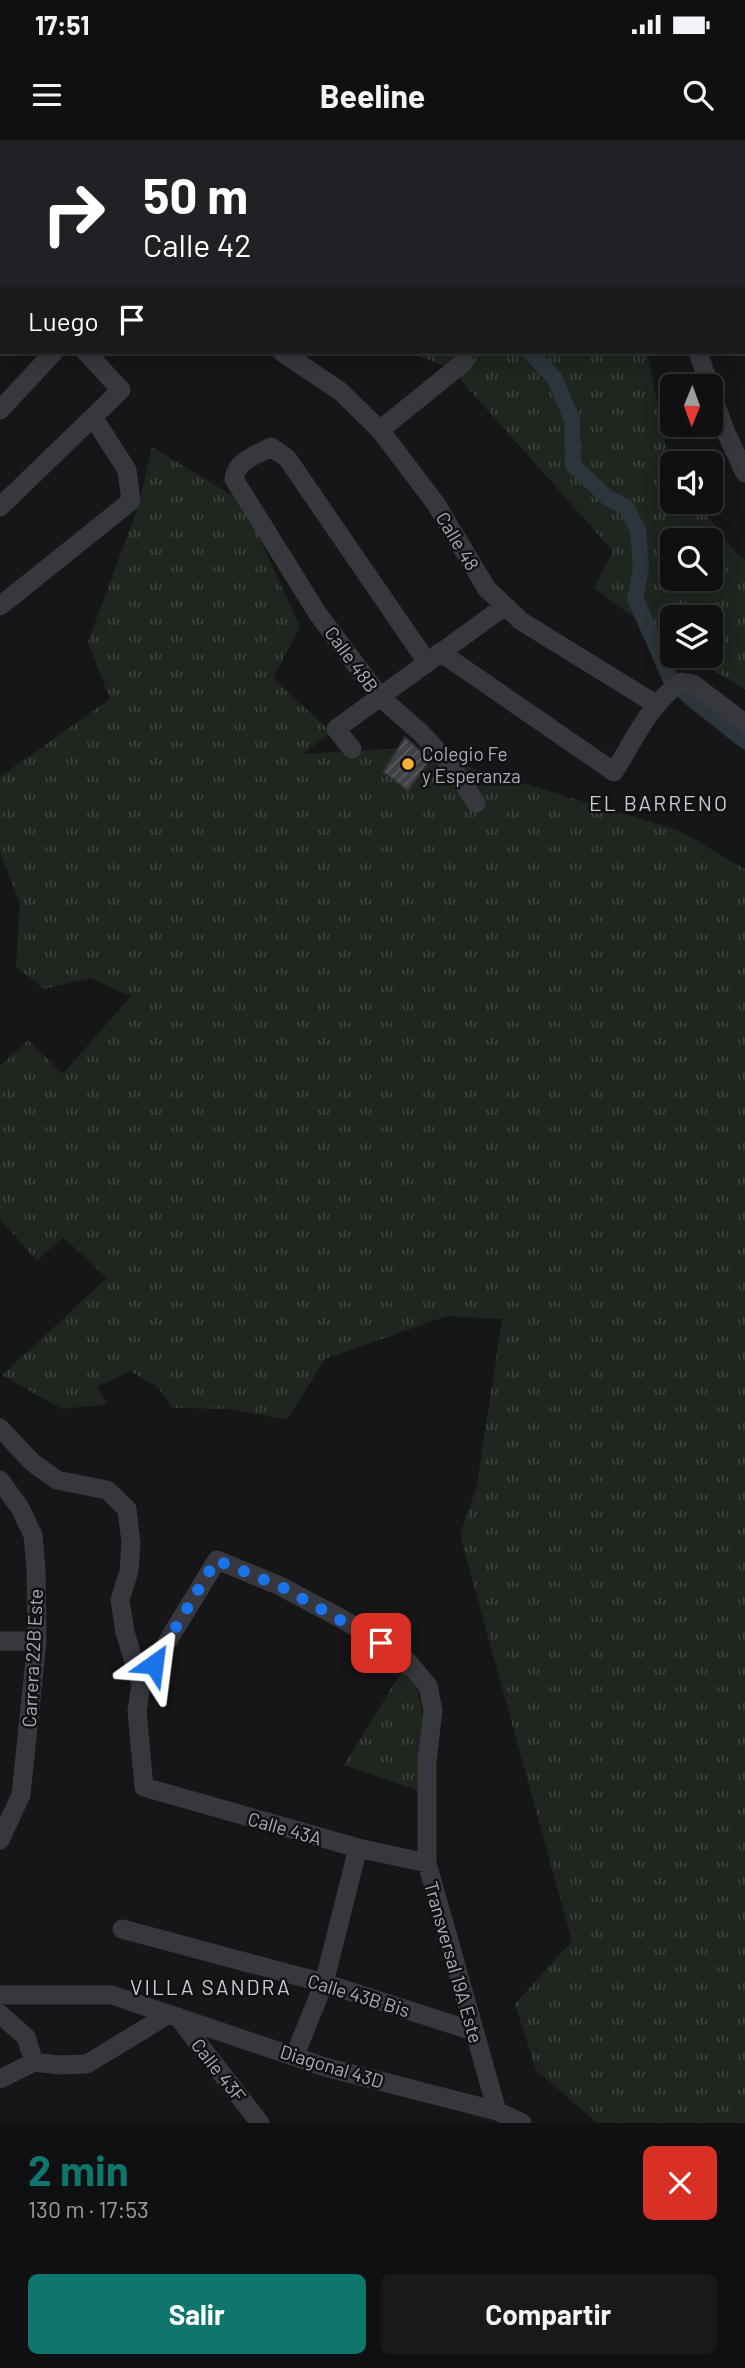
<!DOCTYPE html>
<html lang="es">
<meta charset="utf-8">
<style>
body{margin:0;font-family:Barlow,sans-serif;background:#19191b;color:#f1f3f6;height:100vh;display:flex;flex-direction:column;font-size:26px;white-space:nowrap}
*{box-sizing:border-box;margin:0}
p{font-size:23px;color:#9c9d9f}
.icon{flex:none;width:38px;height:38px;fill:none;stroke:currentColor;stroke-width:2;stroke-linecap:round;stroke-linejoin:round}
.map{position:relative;height:1983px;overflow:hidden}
.side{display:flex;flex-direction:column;background:#101012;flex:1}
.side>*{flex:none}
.top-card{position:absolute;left:0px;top:0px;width:746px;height:214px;box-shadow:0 4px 18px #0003,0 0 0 2px #303032;background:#202124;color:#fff;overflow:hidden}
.needle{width:46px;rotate:181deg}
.tools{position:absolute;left:660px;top:234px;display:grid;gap:14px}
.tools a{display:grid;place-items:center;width:63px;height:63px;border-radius:10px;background:#101012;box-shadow:0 4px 18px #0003,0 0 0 2px #303032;font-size:35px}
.pin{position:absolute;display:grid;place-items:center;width:60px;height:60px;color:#fff;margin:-30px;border-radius:14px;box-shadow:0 4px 10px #0006}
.me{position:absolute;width:77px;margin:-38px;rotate:31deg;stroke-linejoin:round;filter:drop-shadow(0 0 5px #0008)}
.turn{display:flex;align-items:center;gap:24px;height:147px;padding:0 28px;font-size:32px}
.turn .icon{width:91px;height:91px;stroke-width:2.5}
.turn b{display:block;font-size:49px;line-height:60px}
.then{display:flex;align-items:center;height:66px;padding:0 28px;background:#0003;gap:14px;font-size:26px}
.round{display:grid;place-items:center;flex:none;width:74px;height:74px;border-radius:10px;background:#19191b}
.summary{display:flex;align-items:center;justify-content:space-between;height:119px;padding:0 28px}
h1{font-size:42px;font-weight:700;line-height:52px;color:#0f766e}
.action{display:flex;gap:14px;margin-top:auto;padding:14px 28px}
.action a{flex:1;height:80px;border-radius:10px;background:#0f766e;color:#fff;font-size:28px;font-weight:700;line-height:80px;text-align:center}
.action a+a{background:#19191b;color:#f1f3f6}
.status{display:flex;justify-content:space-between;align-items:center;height:49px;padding:0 35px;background:#101012;direction:ltr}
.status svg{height:19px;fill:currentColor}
header{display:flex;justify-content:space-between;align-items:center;height:91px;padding:0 28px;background:#101012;font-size:32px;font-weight:700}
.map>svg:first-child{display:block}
.grass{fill:url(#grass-tufts);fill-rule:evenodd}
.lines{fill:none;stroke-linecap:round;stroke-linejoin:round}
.canal{stroke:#2c353c;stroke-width:16}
.building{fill:url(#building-hatch);stroke:#303034;stroke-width:2}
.minor{stroke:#37383d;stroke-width:19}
.route{stroke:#1a73e8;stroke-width:12;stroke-dasharray:0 21.6}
.poi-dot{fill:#f2b134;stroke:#111113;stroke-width:2.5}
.labels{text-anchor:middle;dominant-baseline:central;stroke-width:5;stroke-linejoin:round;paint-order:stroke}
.street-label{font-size:19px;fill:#a8adb8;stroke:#111113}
.poi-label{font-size:19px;fill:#a8adb8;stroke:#111113;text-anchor:start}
.neighbourhood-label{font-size:21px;letter-spacing:2px;fill:#c9ccd4;stroke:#111113}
</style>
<div class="status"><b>17:51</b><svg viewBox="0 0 49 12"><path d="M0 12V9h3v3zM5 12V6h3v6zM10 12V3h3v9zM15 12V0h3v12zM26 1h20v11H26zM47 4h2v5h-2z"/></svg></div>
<header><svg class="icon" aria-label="menu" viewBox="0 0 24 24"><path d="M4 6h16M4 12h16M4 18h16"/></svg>Beeline<svg class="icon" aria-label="search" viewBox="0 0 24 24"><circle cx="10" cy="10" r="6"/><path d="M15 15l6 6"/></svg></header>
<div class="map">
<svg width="745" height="1983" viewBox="0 0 745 1983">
<defs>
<pattern id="grass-tufts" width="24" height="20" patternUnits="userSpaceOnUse" patternTransform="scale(1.75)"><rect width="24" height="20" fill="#1e261f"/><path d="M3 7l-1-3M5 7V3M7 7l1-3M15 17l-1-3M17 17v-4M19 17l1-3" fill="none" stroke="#3c433d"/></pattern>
<pattern id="building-hatch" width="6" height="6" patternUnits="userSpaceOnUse" patternTransform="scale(1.75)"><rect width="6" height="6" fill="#404145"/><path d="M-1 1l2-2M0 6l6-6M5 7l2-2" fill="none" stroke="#595a5e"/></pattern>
</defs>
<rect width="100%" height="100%" fill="#161618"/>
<path class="grass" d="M 0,0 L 300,0 L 2,2 L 2,84 Z
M 408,212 L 647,212 L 666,308 L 675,324 L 672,324 L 672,362 L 697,362 L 737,414 L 745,420 L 745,549 L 690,516 L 710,516 L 710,478 L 672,478 L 672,505 L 594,448 L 613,411 L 450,228 ZM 672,401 L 710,401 L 710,439 L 672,439 Z
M 152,307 L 243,362 L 300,487 L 273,538 L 331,592 L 303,614 L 398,608 L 383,632 L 408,650 L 433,616 L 678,690 L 745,729 L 745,1983 L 597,1983 L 536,1930 L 515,1864 L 572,1801 L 460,1395 L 477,1345 L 502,1179 L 447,1176 L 325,1219 L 287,1280 L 231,1269 L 173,1268 L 156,1246 L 130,1231 L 97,1247 L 108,1264 L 62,1269 L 2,1235 L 107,1138 L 63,1097 L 37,1121 L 0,1079 L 0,926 L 28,900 L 63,934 L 131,856 L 90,838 L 44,849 L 16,827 L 20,763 L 0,713 L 0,637 L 110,559 L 88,502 L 139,364 Z
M 689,551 L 745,596 L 745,611 L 684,564 Z
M 404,1528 C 434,1564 420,1606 417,1650 L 344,1625 Z"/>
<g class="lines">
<path class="canal" d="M 109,0 L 111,2
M 530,212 L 555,239 L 572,280 L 573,325 L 608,358 L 626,367 L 638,390 L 641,429 L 635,458 L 671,540
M 684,552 L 745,601"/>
</g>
<path class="building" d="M 405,597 L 430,620 L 408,651 L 383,632 Z"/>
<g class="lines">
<path class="minor" d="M 632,0 L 632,2
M 0,135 L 2,136
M 282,212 L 340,251 L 380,290 L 436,364 L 487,449 L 521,481 L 657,565
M 698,212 L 710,247
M 710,249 L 726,293 L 745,333
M 0,270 L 54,212
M 380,290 L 464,222
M 0,367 L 121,250 L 86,212
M 0,466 L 131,361 L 127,330 L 93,277
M 440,512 L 614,632 C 633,602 651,561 682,542 L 693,544 L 745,583
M 427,522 L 287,318 L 271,307 C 256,315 236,321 234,339 L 318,474 L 380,557 L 420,592 L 451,625 L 476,663
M 352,609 L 336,589 L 505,466
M 0,1288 L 33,1323 L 57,1340 L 107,1350 L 127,1369 L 131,1403 L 129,1431 L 120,1460 L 125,1492 L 141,1545 L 137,1571 L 144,1647 L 358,1708 L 427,1723
M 0,1340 L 20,1368 L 33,1395 L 36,1429 L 37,1501 L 21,1655 L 0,1700
M 0,1501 L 37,1501
M 141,1545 L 217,1420 L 280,1446 L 342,1479 L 401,1514 L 428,1546 L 433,1570 L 427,1621 L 427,1723 L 497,1971
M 122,1789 L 324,1843 L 473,1891
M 0,1855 L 112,1855 L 325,1927 L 497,1971 L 522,1983
M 0,1874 L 26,1897 L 34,1922
M 178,1877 L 260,1983
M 295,1915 L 324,1843 L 358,1708
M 0,1939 L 34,1922 L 59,1925 L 87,1924 L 169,1874"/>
</g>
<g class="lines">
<path class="route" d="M 154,1524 L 216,1420 L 280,1446 L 381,1503"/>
</g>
<circle class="poi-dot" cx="408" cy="624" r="7"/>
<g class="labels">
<g class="street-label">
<text transform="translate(458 401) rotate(59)">Calle 48</text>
<text transform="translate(352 519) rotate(54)">Calle 48B</text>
<text transform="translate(32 1518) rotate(-87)">Carrera 22B Este</text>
<text transform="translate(285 1688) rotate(16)">Calle 43A</text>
<text transform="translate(454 1822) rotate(74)">Transversal 19A Este</text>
<text transform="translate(359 1855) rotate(17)">Calle 43B Bis</text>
<text transform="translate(332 1926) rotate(17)">Diagonal 43D</text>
<text transform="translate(219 1930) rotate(52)">Calle 43F</text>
</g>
<g class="poi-label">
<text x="422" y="613">Colegio Fe<tspan x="422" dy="22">y Esperanza</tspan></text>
</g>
<g class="neighbourhood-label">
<text x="659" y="662">EL BARRENO</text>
<text x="211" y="1846">VILLA SANDRA</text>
</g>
</g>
</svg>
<div class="tools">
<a><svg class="needle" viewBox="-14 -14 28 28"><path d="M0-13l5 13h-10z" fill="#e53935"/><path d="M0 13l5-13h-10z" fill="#9c9d9f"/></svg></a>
<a><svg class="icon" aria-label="sound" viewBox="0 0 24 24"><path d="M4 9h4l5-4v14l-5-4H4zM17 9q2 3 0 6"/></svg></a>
<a><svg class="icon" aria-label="search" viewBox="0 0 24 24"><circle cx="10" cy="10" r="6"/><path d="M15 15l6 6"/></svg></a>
<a><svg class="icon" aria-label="layers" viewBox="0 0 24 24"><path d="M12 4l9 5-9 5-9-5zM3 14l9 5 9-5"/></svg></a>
</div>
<div class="pin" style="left:381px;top:1503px;background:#d93025"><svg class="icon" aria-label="arrive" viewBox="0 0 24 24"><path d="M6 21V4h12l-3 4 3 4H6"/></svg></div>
<svg class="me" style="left:154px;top:1524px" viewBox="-20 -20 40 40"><path d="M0-17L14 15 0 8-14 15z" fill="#1a73e8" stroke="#fff" stroke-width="4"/></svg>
<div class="top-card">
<div class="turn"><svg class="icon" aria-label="right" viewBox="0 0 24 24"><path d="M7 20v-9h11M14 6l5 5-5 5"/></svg><div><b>50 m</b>Calle 42</div></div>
<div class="then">Luego<svg class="icon" aria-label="arrive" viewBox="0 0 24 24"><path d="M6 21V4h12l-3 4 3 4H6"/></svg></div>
</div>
</div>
<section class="side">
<div class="summary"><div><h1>2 min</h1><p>130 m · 17:53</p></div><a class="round" style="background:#d93025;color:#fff"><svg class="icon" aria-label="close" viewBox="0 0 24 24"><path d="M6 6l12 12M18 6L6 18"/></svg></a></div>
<div class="action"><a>Salir</a><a>Compartir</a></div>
</section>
